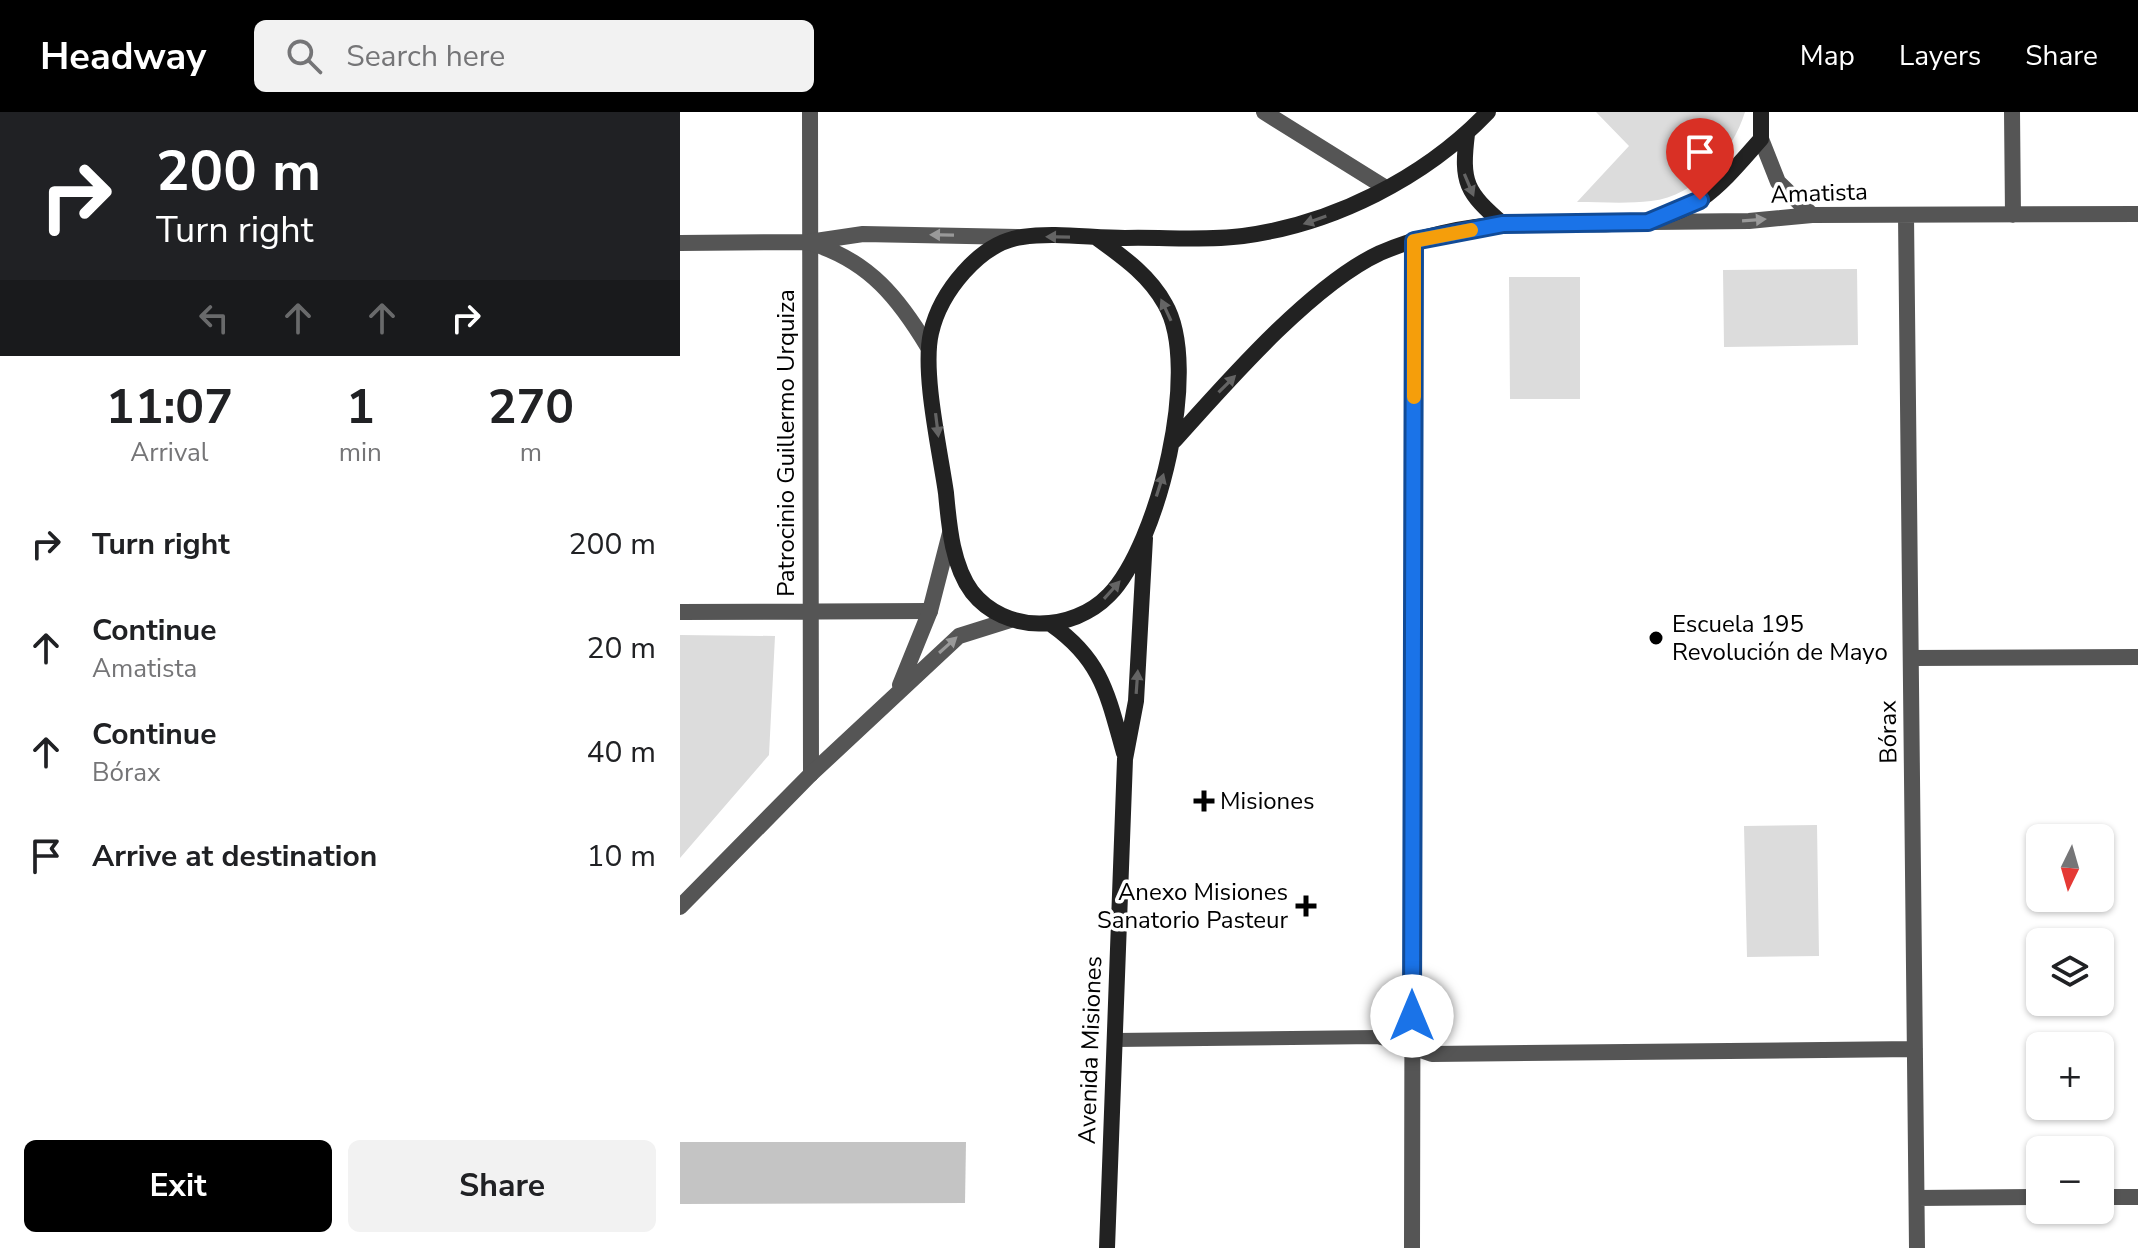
<!DOCTYPE html>
<meta charset="utf-8">
<style>
body{margin:0;font-family:"Nunito Sans",sans-serif;background:#f2f2f2;color:#202124;height:100vh;display:flex;flex-direction:column;font-size:30px;white-space:nowrap}
*{box-sizing:border-box;margin:0}
p{font-size:26px;color:#757577}
.icon{flex:none;width:44px;height:44px;fill:none;stroke:currentColor;stroke-width:2;stroke-linecap:round;stroke-linejoin:round}
.map{position:relative;flex:1;overflow:hidden}
.details{display:flex;flex-direction:column;background:#fff;width:680px}
.details>*{flex:none}
.top-card{background:#202124;color:#fff;overflow:hidden}
.needle{width:52px;rotate:185deg}
.controls{position:absolute;left:1346px;top:712px;display:grid;gap:16px}
.controls a{display:grid;place-items:center;width:88px;height:88px;border-radius:12px;background:#fff;box-shadow:0 2px 6px #0004;font-size:40px}
.pin{position:absolute;display:grid;place-items:center;width:68px;height:68px;color:#fff;margin:-82px -34px;border-radius:50% 50% 50% 0;rotate:-45deg;box-shadow:0 0 8px #0007}
.pin .icon{rotate:45deg}
.me{position:absolute;width:88px;margin:-44px;rotate:0deg;stroke-linejoin:round;filter:drop-shadow(0 0 6px #0008)}
.turn{display:flex;align-items:center;gap:28px;height:168px;padding:0 24px;font-size:36px}
.turn .icon{width:104px;height:104px;stroke-width:2.5}
.turn b{display:block;font-size:56px;line-height:68px}
.lanes{display:flex;align-items:center;height:76px;padding:0 24px;background:#0003;justify-content:center;gap:40px;direction:ltr}
.lanes .off{opacity:.35}
.eta{display:flex;justify-content:space-evenly;align-items:center;height:136px;text-align:center}
.eta b{font-size:48px;font-weight:700;line-height:56px}
.cta{display:flex;gap:16px;margin-top:auto;padding:16px 24px}
.cta a{flex:1;height:92px;border-radius:12px;background:#000;color:#fff;font-size:32px;font-weight:700;line-height:92px;text-align:center}
.cta a+a{background:#f2f2f2;color:#202124}
ul{padding:0;list-style:none}
li{display:flex;align-items:center;gap:24px;height:104px;padding:0 24px}
li div{flex:1}
li b{display:block;font-size:30px}
li em{font-style:normal}
header{display:flex;align-items:center;gap:48px;box-sizing:border-box;height:112px;padding:0 40px;background:#000;color:#fff}
header strong{font-size:38px}
nav{display:flex;gap:44px;margin-inline-start:auto;font-size:28px}
.search{width:560px;height:72px;background:#f2f2f2;display:flex;align-items:center;gap:20px;box-sizing:border-box;padding:0 28px;border-radius:12px;color:#757577;font-size:30px}
main{display:flex;flex:1;min-height:0}
.map>svg:first-child{display:block}
.green{fill:#dcdcdc}
.building{fill:#c4c4c4}
.lines{fill:none;stroke-linecap:round;stroke-linejoin:round}
.service{stroke:#555;stroke-width:14}
.minor{stroke:#555;stroke-width:16}
.tertiary{stroke:#555;stroke-width:16}
.secondary{stroke:#222;stroke-width:16}
.oneway{fill:#646464}
.oneway2{fill:#999}
.route-casing{stroke:#114b97;stroke-width:20}
.route{stroke:#1a73e8;stroke-width:14}
.slow{stroke:#f59e0b;stroke-width:14}
.poi-dot{fill:#000;stroke:#fff;stroke-width:3}
.labels{text-anchor:middle;dominant-baseline:central;stroke-width:7;stroke-linejoin:round;paint-order:stroke}
.street-label{font-size:24px;fill:#000;stroke:#fff}
.poi-label{font-size:24px;fill:#000;stroke:#fff;text-anchor:start}
</style>
<header>
<strong>Headway</strong>
<div class="search"><svg class="icon" aria-label="search" viewBox="0 0 24 24"><circle cx="10" cy="10" r="6"/><path d="M15 15l6 6"/></svg>Search here</div>
<nav><a>Map</a><a>Layers</a><a>Share</a></nav>
</header>
<main>
<section class="details">
<div class="top-card">
<div class="turn"><svg class="icon" aria-label="right" viewBox="0 0 24 24"><path d="M7 20v-9h11M14 6l5 5-5 5"/></svg><div><b>200 m</b>Turn right</div></div>
<div class="lanes"><svg class="icon off" aria-label="left" viewBox="0 0 24 24"><path d="M17 20v-9H6M10 6l-5 5 5 5"/></svg><svg class="icon off" aria-label="ahead" viewBox="0 0 24 24"><path d="M12 20V5M6 11l6-6 6 6"/></svg><svg class="icon off" aria-label="ahead" viewBox="0 0 24 24"><path d="M12 20V5M6 11l6-6 6 6"/></svg><svg class="icon" aria-label="right" viewBox="0 0 24 24"><path d="M7 20v-9h11M14 6l5 5-5 5"/></svg></div>
</div>
<div class="eta">
<div><b>11:07</b><p>Arrival</p></div>
<div><b>1</b><p>min</p></div>
<div><b>270</b><p>m</p></div>
</div>
<ul>
<li><svg class="icon" aria-label="right" viewBox="0 0 24 24"><path d="M7 20v-9h11M14 6l5 5-5 5"/></svg><div><b>Turn right</b></div><em>200 m</em></li>
<li><svg class="icon" aria-label="ahead" viewBox="0 0 24 24"><path d="M12 20V5M6 11l6-6 6 6"/></svg><div><b>Continue</b><p>Amatista</p></div><em>20 m</em></li>
<li><svg class="icon" aria-label="ahead" viewBox="0 0 24 24"><path d="M12 20V5M6 11l6-6 6 6"/></svg><div><b>Continue</b><p>Bórax</p></div><em>40 m</em></li>
<li><svg class="icon" aria-label="arrive" viewBox="0 0 24 24"><path d="M6 21V4h12l-3 4 3 4H6"/></svg><div><b>Arrive at destination</b></div><em>10 m</em></li>
</ul>
<div class="cta"><a>Exit</a><a>Share</a></div>
</section>
<div class="map">
<svg width="1458" height="1136" viewBox="0 0 1458 1136">
<rect width="100%" height="100%" fill="#fff"/>
<path class="green" d="M 916,0 L 1065,0 C 1052,41 1017,84 971,89 C 947,92 921,90 897,90 L 949,34 Z
M 1177,157 L 1178,233 L 1044,235 L 1043,158 Z
M 829,165 L 900,165 L 900,287 L 830,287 Z
M 0,523 L 95,524 L 89,643 L 0,746 Z
M 1137,713 L 1139,844 L 1067,845 L 1064,714 Z"/>
<path class="building" d="M 0,1030 L 286,1030 L 285,1091 L 0,1092 Z"/>
<g class="lines">
<path class="service" d="M 435,928 L 698,925 L 732,935"/>
<path class="minor" d="M 130,0 L 131,662
M 584,0 L 706,76
M 1332,0 L 1333,103
M 1081,27 L 1098,70 L 1132,103
M 1226,103 L 1237,1136
M 972,110 L 1069,109 L 1132,103 L 1458,102
M 0,500 L 250,499
M 1231,546 L 1458,545
M 732,935 L 752,942 L 1235,937
M 1420,1085 L 1458,1085
M 1237,1086 L 1360,1085
M 732,1136 L 734,129"/>
<path class="tertiary" d="M 0,131 L 129,130 L 183,122 L 338,125
M 134,132 C 190,150 219,187 248,235
M 220,573 L 250,499 L 270,421
M 0,795 L 131,662 L 279,524 L 330,508"/>
<path class="secondary" d="M 787,22 C 781,71 786,80 823,112
M 417,126 C 443,145 469,163 485,192 C 522,255 478,433 429,483 C 392,521 325,522 292,480 C 272,453 269,413 266,381 C 260,339 242,260 251,221 C 260,181 299,131 342,125 C 375,120 412,126 445,126 C 484,125 525,129 563,124 C 653,112 745,66 808,0
M 494,329 C 546,271 631,173 700,141 C 737,125 785,114 825,112 C 889,107 965,126 1021,87 C 1044,71 1063,47 1081,27 L 1081,0
M 372,513 C 423,549 428,585 444,641
M 427,1136 L 445,647 L 456,589 L 465,426"/>
</g>
<defs><path id="oneway-solid" d="M-6-.8H1V-3.2L6.5 0L1 3.2V.8H-6Z" transform="scale(2)"/></defs>
<g class="oneway">
<use href="#oneway-solid" transform="translate(789 73) rotate(67)"/>
<use href="#oneway-solid" transform="translate(635 108) rotate(161)"/>
<use href="#oneway-solid" transform="translate(378 125) rotate(-179)"/>
<use href="#oneway-solid" transform="translate(486 198) rotate(-115)"/>
<use href="#oneway-solid" transform="translate(547 272) rotate(-45)"/>
<use href="#oneway-solid" transform="translate(257 313) rotate(83)"/>
<use href="#oneway-solid" transform="translate(480 373) rotate(-72)"/>
<use href="#oneway-solid" transform="translate(432 478) rotate(-48)"/>
<use href="#oneway-solid" transform="translate(457 570) rotate(-86)"/>
</g>
<g class="oneway2">
<use href="#oneway-solid" transform="translate(1074 108) rotate(-4)"/>
<use href="#oneway-solid" transform="translate(262 123) rotate(-179)"/>
<use href="#oneway-solid" transform="translate(268 533) rotate(-42)"/>
</g>
<g class="lines">
<g class="route-casing">
<path id="route" d="M 732,904 L 734,129 L 823,112 L 968,110 L 1020,88"/>
</g>
<use href="#route" class="route"/>
<path class="slow" d="M 734,285 L 734,129 L 791,118"/>
</g>
<g class="poi-dot">
<circle cx="976" cy="526" r="8"/>
<path d="M520 677h8v8h8v8h-8v8h-8v-8h-8v-8h8z"/>
<path d="M622 782h8v8h8v8h-8v8h-8v-8h-8v-8h8z"/>
</g>
<g class="labels">
<g class="street-label">
<text transform="translate(1139 81) rotate(-2)">Amatista</text>
<text transform="translate(106 331) rotate(-90)">Patrocinio Guillermo Urquiza</text>
<text transform="translate(1208 620) rotate(-91)">Bórax</text>
<text transform="translate(410 938) rotate(-88)">Avenida Misiones</text>
</g>
<g class="poi-label">
<text x="992" y="512">Escuela 195<tspan x="992" dy="28">Revolución de Mayo</tspan></text>
<text x="540" y="689">Misiones</text>
<text x="608" y="780" text-anchor="end">Anexo Misiones<tspan x="608" dy="28">Sanatorio Pasteur</tspan></text>
</g>
</g>
</svg>
<div class="controls">
<a><svg class="needle" viewBox="-14 -14 28 28"><path d="M0-13l5 13h-10z" fill="#e53935"/><path d="M0 13l5-13h-10z" fill="#757577"/></svg></a>
<a><svg class="icon" aria-label="layers" viewBox="0 0 24 24"><path d="M12 4l9 5-9 5-9-5zM3 14l9 5 9-5"/></svg></a>
<a>+</a>
<a>−</a>
</div>
<div class="pin" style="left:1020px;top:88px;background:#d93025"><svg class="icon" aria-label="arrive" viewBox="0 0 24 24"><path d="M6 21V4h12l-3 4 3 4H6"/></svg></div>
<svg class="me" style="left:732px;top:904px" viewBox="-20 -20 40 40"><circle r="19" fill="#fff"/><path d="M0-13L10 11 0 6-10 11z" fill="#1a73e8"/></svg>
</div>
</main>
